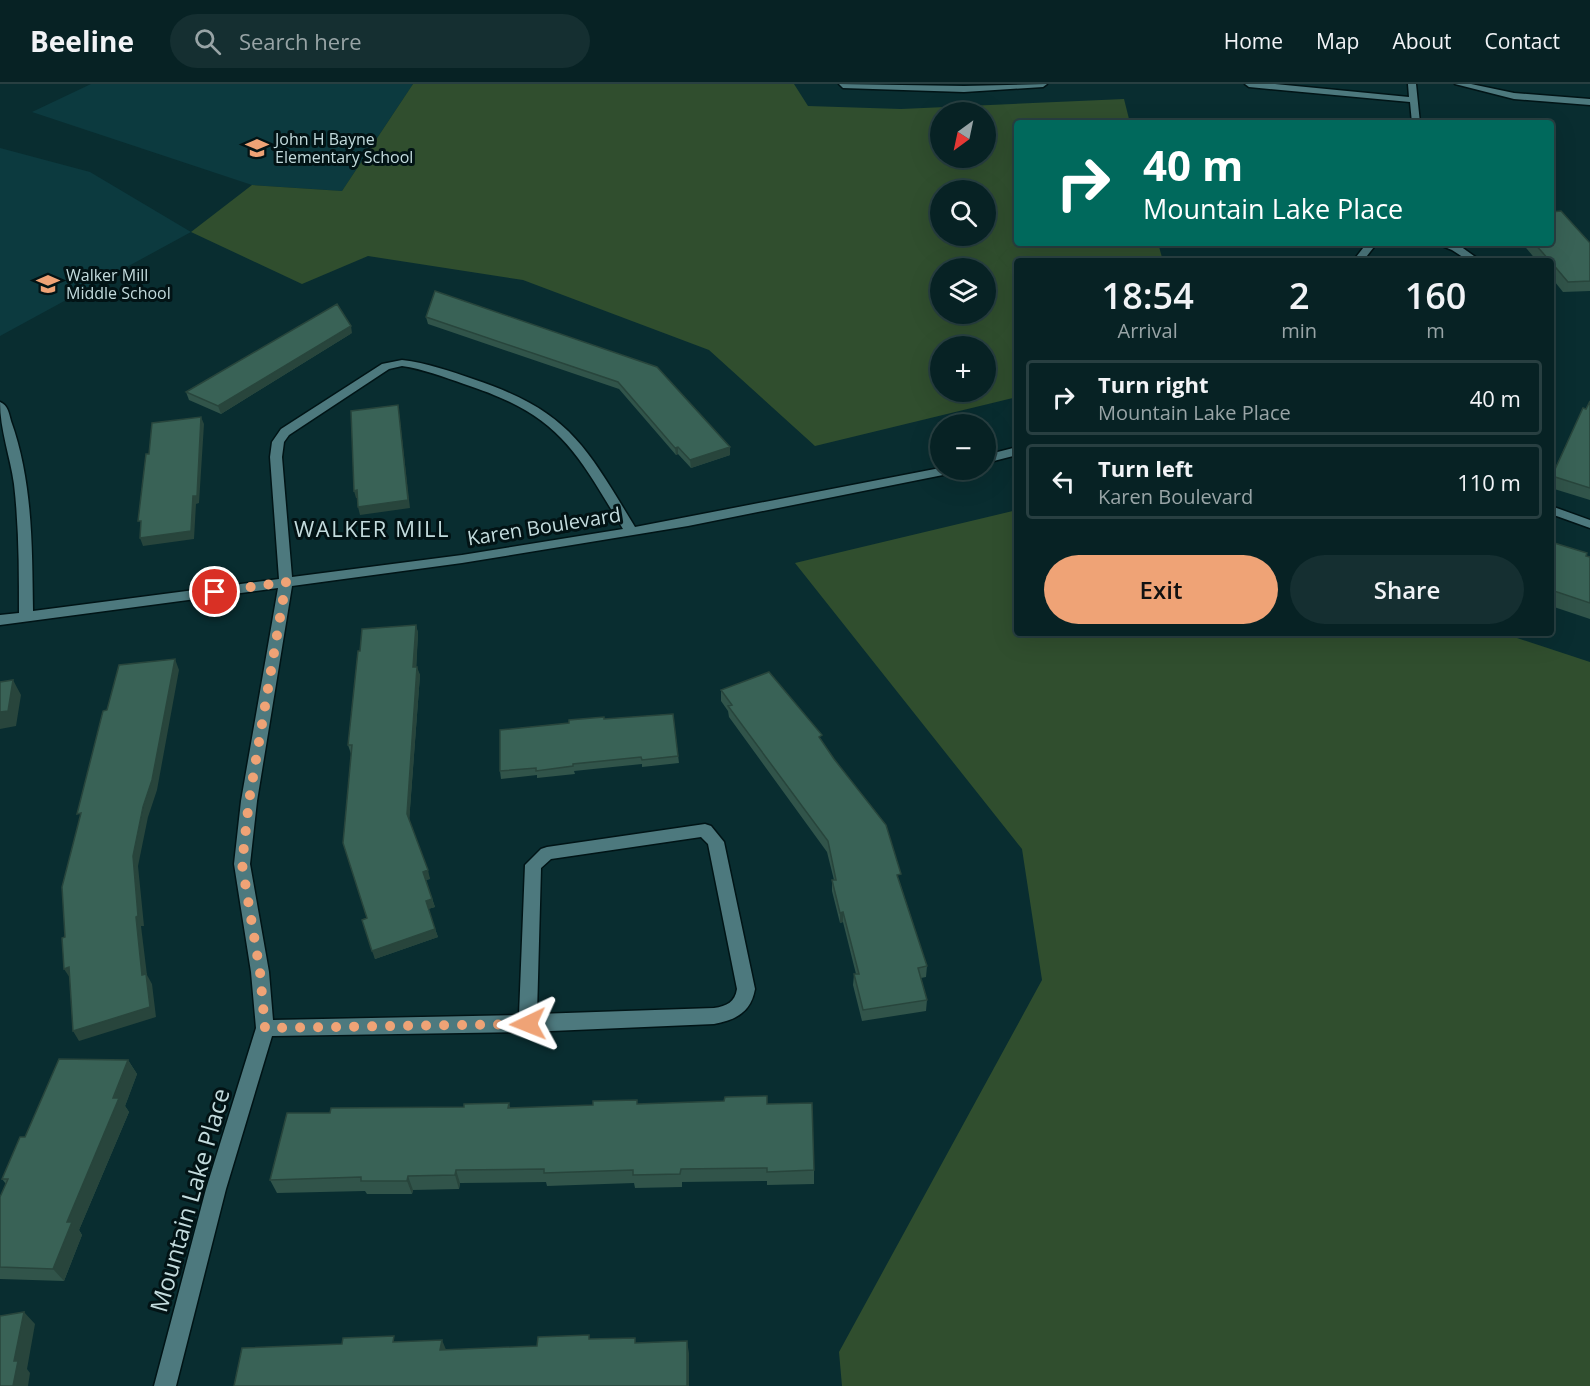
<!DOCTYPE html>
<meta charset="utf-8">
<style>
body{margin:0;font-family:"Open Sans",sans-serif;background:#152f31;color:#f1f3f6;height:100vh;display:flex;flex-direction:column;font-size:22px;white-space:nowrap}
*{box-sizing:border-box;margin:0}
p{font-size:20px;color:#98a4a6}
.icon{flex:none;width:33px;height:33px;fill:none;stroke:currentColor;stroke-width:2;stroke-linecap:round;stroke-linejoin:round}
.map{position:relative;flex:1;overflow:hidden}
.details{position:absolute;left:1014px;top:174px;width:540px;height:378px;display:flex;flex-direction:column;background:#072224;border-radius:6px;box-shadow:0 6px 24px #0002,0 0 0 2px #283f41}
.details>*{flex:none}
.banner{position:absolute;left:1014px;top:36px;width:540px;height:126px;border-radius:6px;box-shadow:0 6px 24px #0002,0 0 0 2px #283f41;background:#00695c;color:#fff;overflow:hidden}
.needle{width:39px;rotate:213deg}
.fabs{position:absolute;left:930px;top:18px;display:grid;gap:12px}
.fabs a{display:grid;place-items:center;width:66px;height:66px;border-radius:50%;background:#072224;box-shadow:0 6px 24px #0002,0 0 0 2px #283f41;font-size:30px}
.pin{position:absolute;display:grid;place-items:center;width:51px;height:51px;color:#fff;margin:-26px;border:3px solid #fff;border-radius:50%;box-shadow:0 2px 6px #0007}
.me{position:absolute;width:66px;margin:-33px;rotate:268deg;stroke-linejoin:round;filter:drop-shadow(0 0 4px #0008)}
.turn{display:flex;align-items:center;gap:21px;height:126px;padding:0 30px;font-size:27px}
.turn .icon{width:78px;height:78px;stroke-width:2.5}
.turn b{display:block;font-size:42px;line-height:51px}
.eta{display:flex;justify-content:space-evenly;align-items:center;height:102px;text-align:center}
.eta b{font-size:36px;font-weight:600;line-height:42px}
.cta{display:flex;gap:12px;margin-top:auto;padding:12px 30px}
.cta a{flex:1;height:69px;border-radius:36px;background:#efa376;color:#111;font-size:24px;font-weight:600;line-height:69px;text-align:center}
.cta a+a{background:#152f31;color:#f1f3f6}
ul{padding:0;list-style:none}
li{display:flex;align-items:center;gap:18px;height:75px;margin:0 12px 9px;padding:0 18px;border:3px solid #283f41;border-radius:6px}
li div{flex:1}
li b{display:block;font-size:22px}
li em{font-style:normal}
header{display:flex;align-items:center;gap:36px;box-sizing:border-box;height:84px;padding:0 30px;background:#072224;border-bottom:2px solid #283f41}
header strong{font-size:28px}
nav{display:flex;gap:33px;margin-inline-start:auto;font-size:21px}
.search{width:420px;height:54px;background:#152f31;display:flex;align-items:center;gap:15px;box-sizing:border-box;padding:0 21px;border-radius:33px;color:#98a4a6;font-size:22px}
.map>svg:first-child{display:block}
.built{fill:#0c3a3f}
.green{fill:#304e2e;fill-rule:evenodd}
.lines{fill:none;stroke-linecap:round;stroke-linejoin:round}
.minor-casing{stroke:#001416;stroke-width:3}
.minor{fill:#4d797e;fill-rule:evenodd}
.wall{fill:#31544a}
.shaded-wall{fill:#28453c}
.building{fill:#396256;stroke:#28453c;stroke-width:1.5}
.route{stroke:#efa376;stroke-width:10;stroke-dasharray:0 18}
.labels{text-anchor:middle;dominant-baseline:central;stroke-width:6;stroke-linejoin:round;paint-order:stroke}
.far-poi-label{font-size:16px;fill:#c3dbdd;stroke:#021315;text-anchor:start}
.street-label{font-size:20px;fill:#c3dbdd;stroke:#021315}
.quarter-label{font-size:22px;letter-spacing:1.5px;fill:#c3dbdd;stroke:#021315}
.near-street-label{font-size:24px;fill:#c3dbdd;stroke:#021315}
</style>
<header>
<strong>Beeline</strong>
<div class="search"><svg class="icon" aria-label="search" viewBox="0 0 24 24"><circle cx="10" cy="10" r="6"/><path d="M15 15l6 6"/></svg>Search here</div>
<nav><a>Home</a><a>Map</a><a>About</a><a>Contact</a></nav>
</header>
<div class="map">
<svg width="1590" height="1302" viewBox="0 0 1590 1302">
<rect width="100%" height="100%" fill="#092d30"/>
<path class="built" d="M 91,0 L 413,0 L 342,107 L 252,101 L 32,28 Z
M 0,64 L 90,88 L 191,148 L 0,252 Z"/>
<path class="green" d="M 413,0 L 794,0 L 808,22 L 901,25 L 1124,15 L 1130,39 L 1017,39 L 1017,159 L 1158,159 L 1163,177 L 1017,177 L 1017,313 L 815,362 L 709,266 L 523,196 L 368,172 L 302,200 L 191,148 L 252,101 L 342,107 ZM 940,28 L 986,28 L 986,74 L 940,74 ZM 940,106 L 986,106 L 986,152 L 940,152 ZM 940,184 L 986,184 L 986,230 L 940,230 ZM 940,262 L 986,262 L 986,308 L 940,308 Z
M 1017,426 L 1017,549 L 1502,549 L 1590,578 L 1590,1302 L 842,1302 L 839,1268 L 1042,896 L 1022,765 L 795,479 Z"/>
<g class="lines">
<g class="minor-casing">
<path id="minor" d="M 839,0 L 964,2 L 1047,0 L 1043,3 L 964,8 L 843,4 Z
M 1245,0 L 1275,0 L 1409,13 L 1408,0 L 1416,0 L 1420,39 L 1412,39 L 1410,18 L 1249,3 Z
M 1455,0 L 1471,0 L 1514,9 L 1590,15 L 1590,21 L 1514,15 Z
M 1367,159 L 1377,159 L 1363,177 L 1353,177 Z
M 1435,159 L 1460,162 L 1481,177 L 1469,177 L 1452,166 Z
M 402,276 C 427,279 450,287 473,295 C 569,327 585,361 635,443 L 940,384 L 954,386 L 948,390 L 688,442 L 462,479 L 292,502 L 257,717 L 250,780 L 269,888 L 273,936 L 519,931 L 525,781 L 541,765 L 547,763 L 705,740 L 711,742 L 724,758 L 755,905 C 751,928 736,936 714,940 L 528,948 L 272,952 L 226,1105 L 176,1302 L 154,1302 L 206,1105 L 256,944 L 251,888 L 234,780 L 241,717 L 278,504 L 0,541 L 0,531 L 19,529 C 19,486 19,443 14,400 C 10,372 0,346 0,318 C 8,321 9,330 11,337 C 33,398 32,464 33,527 L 279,495 L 270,373 L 272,358 L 281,345 L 382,280 ZM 402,282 C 423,285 444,293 464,300 C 559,331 574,364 623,445 L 462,471 L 292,493 L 282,373 L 284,358 L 289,351 L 389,285 ZM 701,753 L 708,760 L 737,905 C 735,918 727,922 714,924 L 537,930 L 541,784 L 551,775 Z
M 1017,363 L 1017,371 L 986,379 L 986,371 Z
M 1551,422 L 1590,436 L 1590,444 L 1551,430 Z"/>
</g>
<use href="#minor" class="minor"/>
</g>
<path class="wall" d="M 1522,159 L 1590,159 L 1590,212 L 1590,207 L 1563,208 L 1551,193 L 1551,177 L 1537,177 Z
M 426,233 L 657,283 L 730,363 L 730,371 L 691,384 L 678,370 L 676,371 L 619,305 L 428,240 Z
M 352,249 L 221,330 L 189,316 L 186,308 Z
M 1590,317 L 1590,416 L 1551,404 L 1551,393 L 1583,324 L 1586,325 Z
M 1551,458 L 1590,473 L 1590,535 L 1551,522 Z
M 416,541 L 418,549 L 416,583 L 420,591 L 409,737 L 430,795 L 426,796 L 435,823 L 428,825 L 438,853 L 375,875 L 367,834 L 351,670 L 348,661 L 360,567 Z
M 721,606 L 822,657 L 900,799 L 927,882 L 926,893 L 921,894 L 927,916 L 926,927 L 862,937 L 853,901 L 854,890 L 856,890 L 843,838 L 840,839 L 832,807 L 832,796 L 834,796 L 827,768 L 729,633 L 728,627 L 721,617 Z
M 673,630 L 679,679 L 642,683 L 642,680 L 574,687 L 575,690 L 537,694 L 537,691 L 501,695 L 500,687 L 569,639 L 604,635 Z
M 128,976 L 137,990 L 125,1022 L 129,1028 L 79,1146 L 82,1151 L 64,1197 L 0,1195 L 0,1113 L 6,1100 L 2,1095 L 25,1053 Z
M 509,1019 L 510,1024 L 637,1020 L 767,1020 L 814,1086 L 814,1100 L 767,1101 L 767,1097 L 682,1098 L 682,1103 L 635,1104 L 634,1099 L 547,1102 L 546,1098 L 460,1099 L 459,1105 L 413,1106 L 412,1110 L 367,1110 L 365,1107 L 277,1109 L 270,1096 L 330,1029 L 464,1023 Z"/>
<path class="shaded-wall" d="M 351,242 L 352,249 L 221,330 L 218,322 Z
M 398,321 L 399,328 L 410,424 L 360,431 L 358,423 Z
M 201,333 L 204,340 L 199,419 L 196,420 L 194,455 L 143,462 L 140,454 L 193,412 Z
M 678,363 L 678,370 L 676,371 L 675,364 Z
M 730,363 L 730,371 L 691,384 L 690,376 Z
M 357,406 L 359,414 L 356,414 L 354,407 Z
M 416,541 L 418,549 L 416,592 L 413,583 Z
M 175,575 L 179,586 L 157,706 L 148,733 L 138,782 L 144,842 L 141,842 L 147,891 L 152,900 L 156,933 L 79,957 L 73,947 L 142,891 L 136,833 L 133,772 Z
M 417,583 L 420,591 L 409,739 L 407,730 Z
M 13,596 L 21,611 L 16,642 L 0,645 L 0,628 Z
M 428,786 L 430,795 L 425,796 L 423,788 Z
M 432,815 L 435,823 L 428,825 L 426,817 Z
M 843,828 L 843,838 L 840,839 L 840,829 Z
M 435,845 L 438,853 L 375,875 L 372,867 Z
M 69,883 L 70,894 L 64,885 Z
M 128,976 L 137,990 L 125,1022 L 129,1028 L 79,1146 L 82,1151 L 64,1197 L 53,1185 L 67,1138 Z
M 456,1086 L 460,1099 L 459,1105 L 455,1091 Z
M 408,1092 L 413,1106 L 412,1110 L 407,1097 Z
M 24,1228 L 35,1240 L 27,1285 L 30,1289 L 28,1302 L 13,1302 L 14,1277 Z
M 442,1256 L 447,1268 L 440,1266 Z
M 687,1257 L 689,1269 L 689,1302 L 687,1302 Z"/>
<path class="building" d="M 1561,127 L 1590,159 L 1590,197 L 1568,198 L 1551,178 L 1551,177 L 1550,177 L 1534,159 L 1551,159 L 1551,128 Z
M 435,207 L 657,283 L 730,363 L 690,376 L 678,363 L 675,364 L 618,298 L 426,233 Z
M 337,220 L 351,242 L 218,322 L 186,308 Z
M 1590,317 L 1590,404 L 1552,392 L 1583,324 L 1586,325 Z
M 398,321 L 408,416 L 358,423 L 357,406 L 354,407 L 351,327 Z
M 201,333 L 197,412 L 193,412 L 191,447 L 140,454 L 141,437 L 138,437 L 146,370 L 149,370 L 152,339 Z
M 1551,458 L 1587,469 L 1586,472 L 1590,473 L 1590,519 L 1551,506 Z
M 416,541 L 413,583 L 417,583 L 407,730 L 428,786 L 423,788 L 432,815 L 426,817 L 435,845 L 372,867 L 362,836 L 367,834 L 343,759 L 352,661 L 348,661 L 358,567 L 360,567 L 362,545 Z
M 175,575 L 152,696 L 143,723 L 133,772 L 138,832 L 136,833 L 142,891 L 146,890 L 150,923 L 73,947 L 69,883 L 64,885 L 62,854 L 65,853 L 62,803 L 81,729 L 77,730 L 103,627 L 107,626 L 119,581 Z
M 769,588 L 822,651 L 819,653 L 834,675 L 886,741 L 901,790 L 897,791 L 927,882 L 918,884 L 927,916 L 863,926 L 854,890 L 859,890 L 843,828 L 840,829 L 832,796 L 836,796 L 828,757 L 728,622 L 732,621 L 721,606 Z
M 13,596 L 8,627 L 0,628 L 0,598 Z
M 673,630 L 678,672 L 642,676 L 641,673 L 573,680 L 573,682 L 536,687 L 536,684 L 500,687 L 500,646 L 569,639 L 569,636 L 604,633 L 604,635 Z
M 59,975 L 128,976 L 113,1014 L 119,1014 L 67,1138 L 72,1138 L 53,1185 L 0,1183 L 0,1113 L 8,1095 L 2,1095 L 20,1053 L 25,1053 Z
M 767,1012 L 767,1020 L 812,1019 L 814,1086 L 767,1088 L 767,1084 L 681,1085 L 680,1090 L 633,1091 L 633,1086 L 544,1089 L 544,1085 L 456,1086 L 455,1091 L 408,1092 L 407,1097 L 361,1097 L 361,1093 L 270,1096 L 287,1029 L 330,1029 L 331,1024 L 464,1023 L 464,1020 L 509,1019 L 508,1024 L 593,1021 L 593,1017 L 637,1016 L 637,1020 L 724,1017 L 725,1013 Z
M 24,1228 L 14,1277 L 18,1277 L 13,1302 L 0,1302 L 0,1232 Z
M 589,1251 L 589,1255 L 635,1254 L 635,1259 L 687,1257 L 687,1302 L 234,1302 L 242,1264 L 342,1260 L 343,1254 L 394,1252 L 393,1258 L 442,1256 L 440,1266 L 537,1262 L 538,1253 Z"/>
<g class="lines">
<path class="route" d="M 215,508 L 286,498 L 249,717 L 242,780 L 260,888 L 265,944 L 528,940"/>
</g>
<defs>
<g id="school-bare" transform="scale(1.8)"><path d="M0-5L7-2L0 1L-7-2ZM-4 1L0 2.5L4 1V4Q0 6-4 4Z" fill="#efa376" stroke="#021315" stroke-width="2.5" paint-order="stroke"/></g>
</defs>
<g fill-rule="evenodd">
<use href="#school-bare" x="257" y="64"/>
<use href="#school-bare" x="48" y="200"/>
</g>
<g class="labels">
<g class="far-poi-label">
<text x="275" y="55">John H Bayne<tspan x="275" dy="18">Elementary School</tspan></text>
<text x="66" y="191">Walker Mill<tspan x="66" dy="18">Middle School</tspan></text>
</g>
<g class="street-label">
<text transform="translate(544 442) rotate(-9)">Karen Boulevard</text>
</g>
<g class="quarter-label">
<text x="372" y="444">WALKER MILL</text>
</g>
<g class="near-street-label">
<text transform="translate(189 1116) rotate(-74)">Mountain Lake Place</text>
</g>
</g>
</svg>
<div class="fabs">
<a><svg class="needle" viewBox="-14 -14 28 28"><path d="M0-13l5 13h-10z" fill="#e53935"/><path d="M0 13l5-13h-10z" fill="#98a4a6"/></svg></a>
<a><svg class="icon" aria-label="search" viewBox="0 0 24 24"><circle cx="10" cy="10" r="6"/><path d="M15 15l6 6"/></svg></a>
<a><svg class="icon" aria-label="layers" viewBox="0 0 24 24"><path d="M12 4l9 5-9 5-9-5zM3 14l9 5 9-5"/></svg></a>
<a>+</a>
<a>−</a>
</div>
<div class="pin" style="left:215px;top:508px;background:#d93025"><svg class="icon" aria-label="arrive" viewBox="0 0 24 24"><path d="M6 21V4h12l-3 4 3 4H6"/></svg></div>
<svg class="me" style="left:528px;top:940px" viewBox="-20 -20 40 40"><path d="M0-17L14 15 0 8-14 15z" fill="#efa376" stroke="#fff" stroke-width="4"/></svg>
<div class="banner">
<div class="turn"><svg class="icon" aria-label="right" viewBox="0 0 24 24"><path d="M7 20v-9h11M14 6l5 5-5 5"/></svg><div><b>40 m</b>Mountain Lake Place</div></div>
</div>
<section class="details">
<div class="eta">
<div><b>18:54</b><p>Arrival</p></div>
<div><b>2</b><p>min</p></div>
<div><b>160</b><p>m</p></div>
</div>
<ul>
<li><svg class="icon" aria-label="right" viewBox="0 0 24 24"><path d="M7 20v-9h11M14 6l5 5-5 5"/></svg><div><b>Turn right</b><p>Mountain Lake Place</p></div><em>40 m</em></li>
<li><svg class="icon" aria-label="left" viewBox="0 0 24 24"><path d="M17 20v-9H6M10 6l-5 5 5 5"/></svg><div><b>Turn left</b><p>Karen Boulevard</p></div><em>110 m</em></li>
</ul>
<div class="cta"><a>Exit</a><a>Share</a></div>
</section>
</div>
